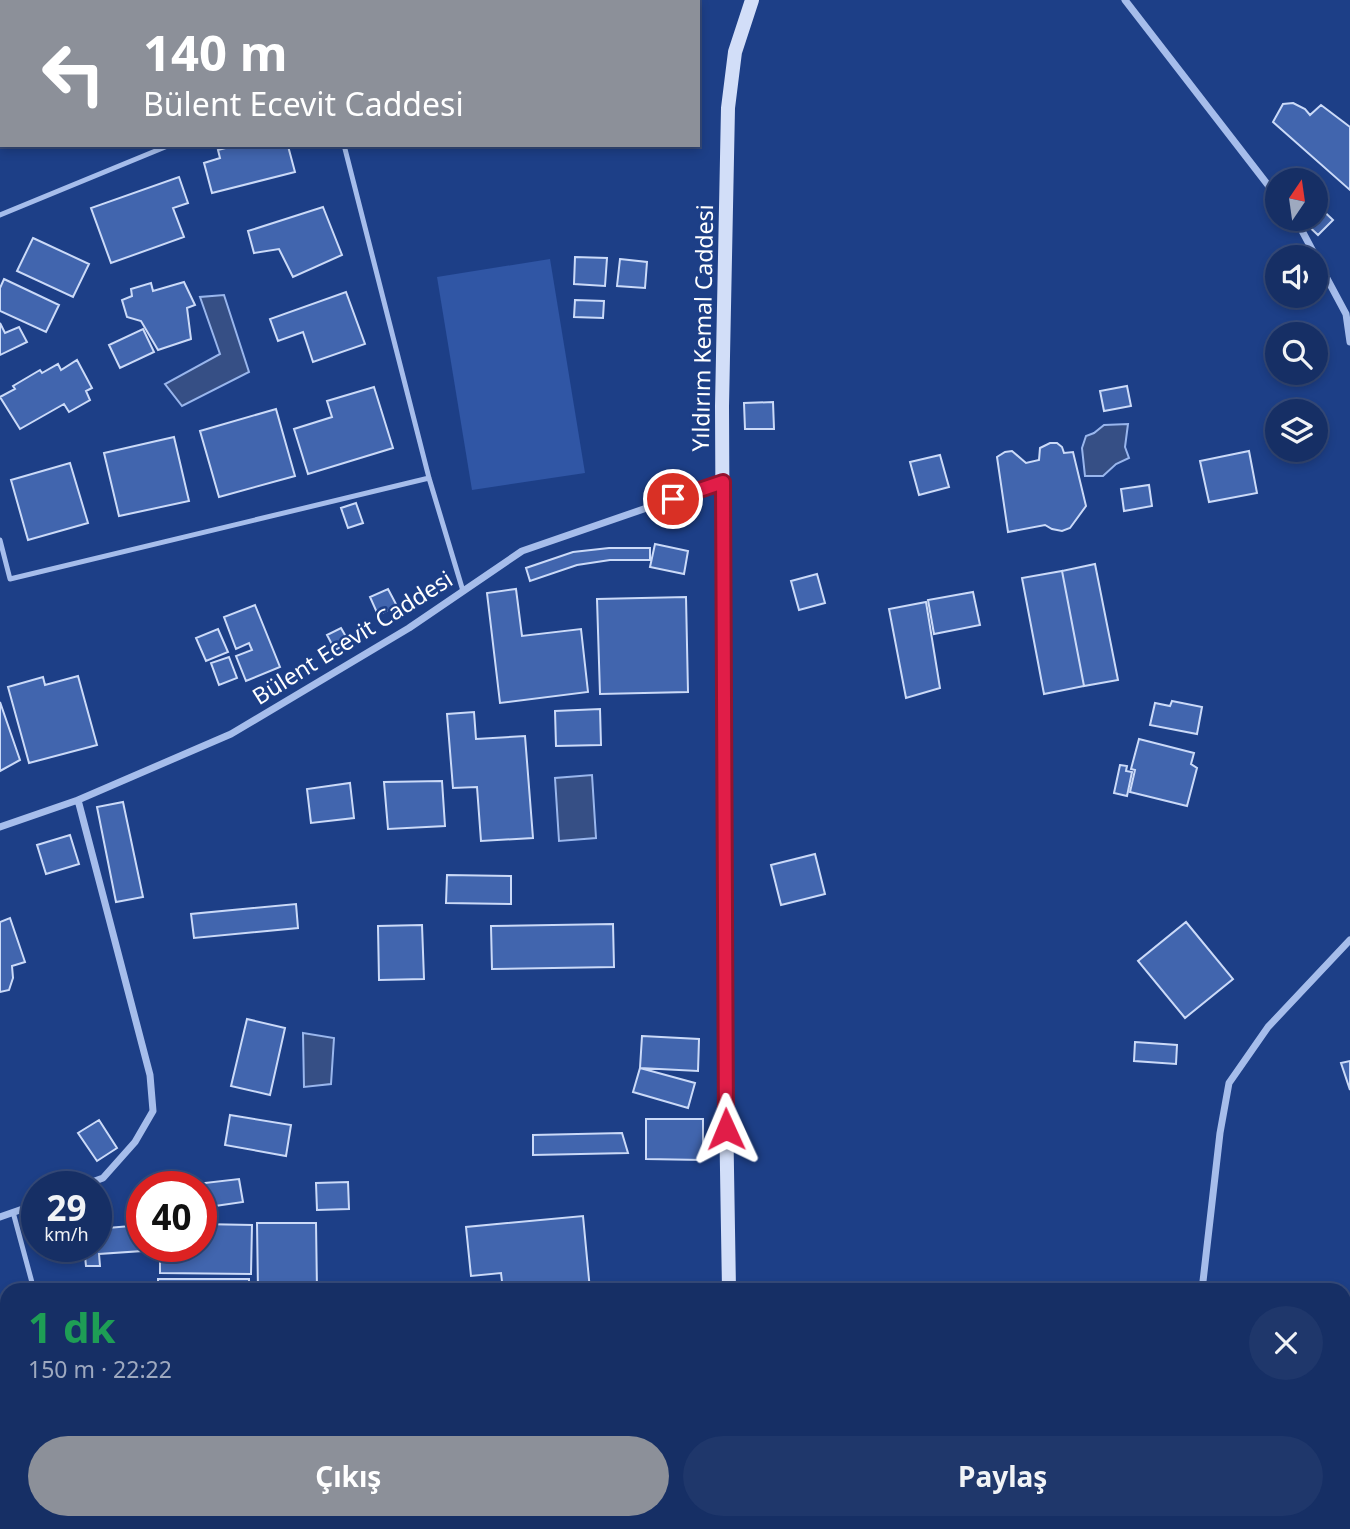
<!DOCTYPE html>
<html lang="tr">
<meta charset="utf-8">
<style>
body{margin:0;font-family:"Noto Sans",sans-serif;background:#1f376b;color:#f1f3f6;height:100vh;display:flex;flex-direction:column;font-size:26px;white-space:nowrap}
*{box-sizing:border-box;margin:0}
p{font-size:23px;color:#9ea9bf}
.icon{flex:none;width:38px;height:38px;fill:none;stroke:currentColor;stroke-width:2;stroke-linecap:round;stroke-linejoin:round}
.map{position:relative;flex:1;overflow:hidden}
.sheet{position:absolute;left:0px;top:1283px;width:1351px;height:247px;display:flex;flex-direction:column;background:#162f65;border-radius:21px 21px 0 0;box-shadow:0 4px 10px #0003,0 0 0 2px #354a79}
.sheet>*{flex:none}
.hud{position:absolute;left:0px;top:0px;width:700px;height:147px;box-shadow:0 4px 10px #0003,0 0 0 2px #354a79;background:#8c9099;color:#fff;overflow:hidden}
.needle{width:46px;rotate:13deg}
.fabs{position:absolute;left:1265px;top:168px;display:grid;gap:14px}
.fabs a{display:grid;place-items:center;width:63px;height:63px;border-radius:50%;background:#162f65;box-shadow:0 4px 10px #0003,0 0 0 2px #354a79;font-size:35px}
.speed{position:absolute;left:21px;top:1171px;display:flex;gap:14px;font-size:35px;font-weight:700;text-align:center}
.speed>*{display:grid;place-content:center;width:91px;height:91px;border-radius:50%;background:#162f65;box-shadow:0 4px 10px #0003,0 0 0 2px #354a79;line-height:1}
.speed small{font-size:18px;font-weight:400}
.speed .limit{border:10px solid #d22;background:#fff;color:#111}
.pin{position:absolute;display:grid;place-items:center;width:60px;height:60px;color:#fff;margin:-30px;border:4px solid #fff;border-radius:50%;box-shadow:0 2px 7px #0007}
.me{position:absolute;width:77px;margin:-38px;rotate:359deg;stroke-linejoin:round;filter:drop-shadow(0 0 5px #0008)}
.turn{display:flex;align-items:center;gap:24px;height:147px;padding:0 28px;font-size:32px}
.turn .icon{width:91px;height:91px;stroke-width:2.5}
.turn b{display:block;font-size:49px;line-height:60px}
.round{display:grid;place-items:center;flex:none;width:74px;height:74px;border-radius:37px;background:#1f376b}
.head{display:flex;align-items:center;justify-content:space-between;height:119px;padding:0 28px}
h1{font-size:42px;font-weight:700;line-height:52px;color:#1e9e55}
.primary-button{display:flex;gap:14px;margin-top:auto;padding:14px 28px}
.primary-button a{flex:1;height:80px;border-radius:42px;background:#8c9099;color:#fff;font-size:28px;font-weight:700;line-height:80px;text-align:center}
.primary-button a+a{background:#1f376b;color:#f1f3f6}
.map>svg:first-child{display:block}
.green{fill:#3056a5}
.water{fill:#364f85;stroke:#99b6ed;stroke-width:2}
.building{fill:#4165ae;stroke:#cbdaf8;stroke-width:2}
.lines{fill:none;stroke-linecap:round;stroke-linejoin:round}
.lane{stroke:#a6bdeb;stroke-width:5}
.street{stroke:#a6bdeb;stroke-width:7}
.secondary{stroke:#d2def8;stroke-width:14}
.route-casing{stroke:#92132f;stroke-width:18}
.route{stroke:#e11d48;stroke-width:12}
.labels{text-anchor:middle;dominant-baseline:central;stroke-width:5;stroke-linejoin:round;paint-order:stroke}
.street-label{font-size:23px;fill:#fff;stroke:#1d3f87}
</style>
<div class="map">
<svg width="1350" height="1529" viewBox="0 0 1350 1529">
<rect width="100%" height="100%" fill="#1d3f87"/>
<path class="green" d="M 550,259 L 585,473 L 472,490 L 437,277 Z"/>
<path class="water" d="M 224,295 L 249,372 L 182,406 L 165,384 L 220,354 L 200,297 Z
M 1128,424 L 1125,447 L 1129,458 L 1116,464 L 1103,476 L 1085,476 L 1082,448 L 1086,436 L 1094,433 L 1104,425 Z
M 592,775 L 596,838 L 559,841 L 555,778 Z
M 303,1033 L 334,1038 L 331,1084 L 304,1087 Z"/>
<path class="building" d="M 1293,103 L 1305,109 L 1310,115 L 1321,105 L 1350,127 L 1350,190 L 1273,122 L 1283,104 Z
M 237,145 L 289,145 L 288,146 L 295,172 L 212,193 L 204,163 L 220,158 L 218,150 Z
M 179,177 L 188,203 L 173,208 L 184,237 L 111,263 L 91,208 Z
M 1316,204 L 1333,220 L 1318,235 L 1301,219 L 1316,219 Z
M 323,207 L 342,255 L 293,277 L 279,249 L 254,253 L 248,231 Z
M 33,238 L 89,264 L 73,297 L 17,271 Z
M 575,257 L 607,258 L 605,286 L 574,284 Z
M 620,259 L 647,262 L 645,288 L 617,286 Z
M 4,279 L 59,305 L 46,332 L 0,311 L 0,288 Z
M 184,282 L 195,305 L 187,308 L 191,339 L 158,350 L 141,321 L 127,317 L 122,300 L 132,296 L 131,289 L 151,283 L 153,291 Z
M 346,292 L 365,344 L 313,362 L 303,332 L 278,341 L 270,319 Z
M 575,300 L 604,301 L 603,318 L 574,317 Z
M 0,323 L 5,333 L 19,327 L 27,342 L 0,355 Z
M 143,329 L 154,352 L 120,368 L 109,345 Z
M 77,360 L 92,388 L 86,391 L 90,400 L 69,412 L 64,404 L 20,429 L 0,397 L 15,389 L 13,386 L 40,370 L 42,373 L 58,364 L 61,370 Z
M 1127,386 L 1131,406 L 1104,411 L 1100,391 Z
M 374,387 L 393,448 L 308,474 L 294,429 L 332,417 L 327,401 Z
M 773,402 L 774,429 L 745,429 L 744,403 Z
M 276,409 L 295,476 L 219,497 L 200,431 Z
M 174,437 L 189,501 L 119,516 L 104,453 Z
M 1050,443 L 1057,443 L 1062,447 L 1064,453 L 1073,452 L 1086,506 L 1070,528 L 1062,531 L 1052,529 L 1045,525 L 1008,532 L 997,457 L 1005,452 L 1012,451 L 1026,463 L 1039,460 L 1040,448 Z
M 1249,451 L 1257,493 L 1209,502 L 1200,461 Z
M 940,455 L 949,487 L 919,495 L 910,462 Z
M 70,463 L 88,523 L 28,540 L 11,480 Z
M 1149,485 L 1152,506 L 1124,511 L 1121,489 Z
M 356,503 L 363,523 L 348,528 L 341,508 Z
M 655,544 L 688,551 L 684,574 L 650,567 Z
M 609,548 L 650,548 L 650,560 L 610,560 L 577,565 L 530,581 L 526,568 L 573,552 Z
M 1095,564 L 1118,680 L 1084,686 L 1062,571 Z
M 1062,571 L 1084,686 L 1044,694 L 1022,578 Z
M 817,574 L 825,603 L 799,610 L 791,581 Z
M 388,589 L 397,606 L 378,615 L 370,597 Z
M 516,589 L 522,636 L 581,629 L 588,692 L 500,703 L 487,593 Z
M 973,592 L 980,625 L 934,634 L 928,600 Z
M 686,597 L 688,692 L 600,694 L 597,599 Z
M 926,602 L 940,688 L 906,698 L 889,609 Z
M 255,605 L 280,667 L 246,681 L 236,656 L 252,650 L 249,643 L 236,649 L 224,617 Z
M 341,628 L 349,642 L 335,650 L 327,635 Z
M 218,629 L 228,652 L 206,661 L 196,638 Z
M 229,657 L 237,678 L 219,685 L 211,663 Z
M 78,676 L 97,745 L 29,763 L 8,687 L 43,677 L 45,685 Z
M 1172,701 L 1202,707 L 1197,734 L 1150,725 L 1155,703 L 1170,706 Z
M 0,702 L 20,760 L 0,771 Z
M 600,709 L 601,745 L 556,746 L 555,711 Z
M 474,712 L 476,739 L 525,736 L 533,838 L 481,841 L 477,787 L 453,788 L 447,714 Z
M 1139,739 L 1194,753 L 1191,764 L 1197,768 L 1187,806 L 1130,792 L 1135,770 L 1131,769 Z
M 1120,765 L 1127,766 L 1126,771 L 1132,772 L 1127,796 L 1114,793 Z
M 442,781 L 445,826 L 388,829 L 384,782 Z
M 350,783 L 354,818 L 311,823 L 307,789 Z
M 123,802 L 143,897 L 116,902 L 97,807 Z
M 70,835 L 79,864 L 46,874 L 37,845 Z
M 815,854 L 825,894 L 781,905 L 771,865 Z
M 447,875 L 511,876 L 511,904 L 446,903 Z
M 296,904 L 298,928 L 194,938 L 191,914 Z
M 10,918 L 25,962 L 12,966 L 13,978 L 9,990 L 0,992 L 0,922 Z
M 1186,922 L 1233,979 L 1185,1018 L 1138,961 Z
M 613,924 L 614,967 L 492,969 L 491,926 Z
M 422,925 L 424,979 L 379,980 L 378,926 Z
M 247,1019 L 285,1028 L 270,1095 L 231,1086 Z
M 642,1036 L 699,1039 L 698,1071 L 640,1068 Z
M 1135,1042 L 1177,1045 L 1176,1064 L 1134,1061 Z
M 1350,1061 L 1350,1090 L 1341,1063 Z
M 640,1068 L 695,1083 L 688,1108 L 633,1092 Z
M 230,1115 L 291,1125 L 286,1156 L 225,1145 Z
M 646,1119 L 703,1119 L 703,1160 L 646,1159 Z
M 99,1120 L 117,1148 L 97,1161 L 78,1133 Z
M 622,1133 L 628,1153 L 533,1155 L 533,1135 Z
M 239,1179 L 243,1202 L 201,1208 L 201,1186 L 179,1186 Z
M 348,1182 L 349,1209 L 317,1210 L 316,1183 Z
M 583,1216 L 590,1290 L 503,1290 L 501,1273 L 471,1276 L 466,1227 Z
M 257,1223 L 316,1223 L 317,1290 L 258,1290 Z
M 201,1224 L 252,1225 L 251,1274 L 160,1273 L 160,1246 L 201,1246 Z
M 142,1225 L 142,1246 L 156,1246 L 157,1250 L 99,1254 L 100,1266 L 86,1266 L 84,1246 L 96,1246 L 96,1229 Z
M 158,1279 L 249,1279 L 249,1290 L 158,1290 Z
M 1344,1389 L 1350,1423 L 1350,1453 L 1344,1455 Z"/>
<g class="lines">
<path class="lane" d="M 344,145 L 429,478 L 463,591
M 0,215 L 170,145
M 0,540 L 10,579 L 429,478
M 13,1212 L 34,1290"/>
<path class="street" d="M 1125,0 L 1278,198
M 1294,219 L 1300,227 L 1316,257
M 1316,258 L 1346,314 L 1350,342
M 78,800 L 150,1075 L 153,1111 L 135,1142 L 103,1178 L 81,1186
M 0,827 L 78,800 L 231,734 L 409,628 L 522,551 L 722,482
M 0,1217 L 37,1204
M 1202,1290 L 1220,1133 L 1229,1083 L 1268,1027 L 1350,940
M 989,1529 L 1011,1522"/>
<path class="secondary" d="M 729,1290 L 725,1049 L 722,406 L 728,108 L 735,52 L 752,0
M 740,1522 L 740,1529"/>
</g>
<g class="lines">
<g class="route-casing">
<path id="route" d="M 673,499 L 723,482 L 726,1129"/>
</g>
<use href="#route" class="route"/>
</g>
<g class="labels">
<g class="street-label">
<text transform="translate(702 328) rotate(-89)">Yıldırım Kemal Caddesi</text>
<text transform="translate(352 637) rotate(-32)">Bülent Ecevit Caddesi</text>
</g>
</g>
</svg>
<div class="fabs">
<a><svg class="needle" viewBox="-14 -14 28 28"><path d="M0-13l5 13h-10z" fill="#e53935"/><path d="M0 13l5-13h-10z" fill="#9ea9bf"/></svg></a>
<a><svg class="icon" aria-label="sound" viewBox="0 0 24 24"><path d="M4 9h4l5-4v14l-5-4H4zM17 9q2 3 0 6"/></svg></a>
<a><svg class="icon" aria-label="search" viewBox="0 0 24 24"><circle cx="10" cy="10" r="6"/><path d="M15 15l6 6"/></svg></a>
<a><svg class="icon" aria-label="layers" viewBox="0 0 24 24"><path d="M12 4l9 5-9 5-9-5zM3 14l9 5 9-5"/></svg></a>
</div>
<div class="speed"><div>29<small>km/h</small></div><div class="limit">40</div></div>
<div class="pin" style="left:673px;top:499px;background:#d93025"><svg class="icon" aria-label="arrive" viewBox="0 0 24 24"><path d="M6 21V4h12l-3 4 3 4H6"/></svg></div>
<svg class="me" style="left:726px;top:1129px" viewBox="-20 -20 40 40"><path d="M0-17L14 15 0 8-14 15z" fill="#e11d48" stroke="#fff" stroke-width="4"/></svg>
<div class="hud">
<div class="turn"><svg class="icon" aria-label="left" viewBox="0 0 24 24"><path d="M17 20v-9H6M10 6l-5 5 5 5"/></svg><div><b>140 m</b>Bülent Ecevit Caddesi</div></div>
</div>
<section class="sheet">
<div class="head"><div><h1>1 dk</h1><p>150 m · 22:22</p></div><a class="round"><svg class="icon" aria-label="close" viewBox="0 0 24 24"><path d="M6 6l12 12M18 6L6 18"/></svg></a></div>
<div class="primary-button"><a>Çıkış</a><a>Paylaş</a></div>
</section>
</div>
